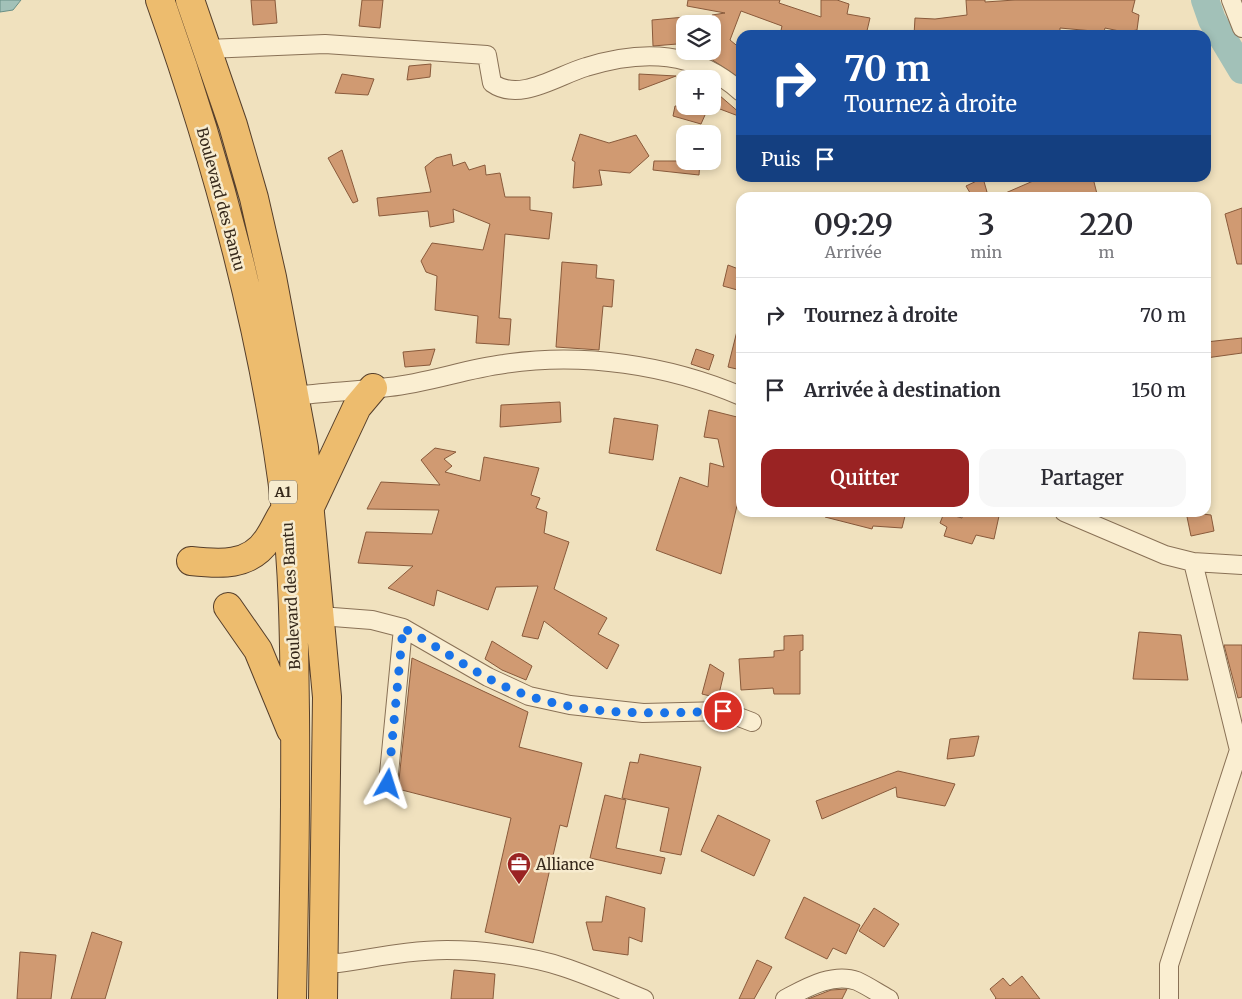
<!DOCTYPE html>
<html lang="fr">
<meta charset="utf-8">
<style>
body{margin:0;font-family:Merriweather,serif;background:#f7f7f7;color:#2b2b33;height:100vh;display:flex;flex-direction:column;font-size:19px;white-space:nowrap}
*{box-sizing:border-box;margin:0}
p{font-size:16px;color:#7c7c81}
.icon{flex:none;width:28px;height:28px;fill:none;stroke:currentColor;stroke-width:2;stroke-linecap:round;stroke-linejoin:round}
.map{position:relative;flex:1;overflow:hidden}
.side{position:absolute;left:736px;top:192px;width:475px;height:325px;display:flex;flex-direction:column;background:#fff;border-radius:15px;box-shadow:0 2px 8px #0003}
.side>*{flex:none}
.top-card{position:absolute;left:736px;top:30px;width:475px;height:152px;border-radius:15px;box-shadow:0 2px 8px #0003;background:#1a4fa0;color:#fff;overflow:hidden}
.tools{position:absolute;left:676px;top:15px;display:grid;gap:10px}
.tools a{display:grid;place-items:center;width:45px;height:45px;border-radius:10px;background:#fff;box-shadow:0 2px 8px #0003;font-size:25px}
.pin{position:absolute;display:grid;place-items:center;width:42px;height:42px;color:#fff;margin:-21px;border:2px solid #fff;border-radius:50%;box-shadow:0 1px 5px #0007}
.me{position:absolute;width:55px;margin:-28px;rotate:6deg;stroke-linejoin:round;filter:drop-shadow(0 0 4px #0008)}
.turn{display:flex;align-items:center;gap:18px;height:105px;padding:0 25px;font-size:22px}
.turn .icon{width:65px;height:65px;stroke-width:2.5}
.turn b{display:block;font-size:35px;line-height:42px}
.then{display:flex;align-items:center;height:48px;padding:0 25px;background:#0003;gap:10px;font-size:19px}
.eta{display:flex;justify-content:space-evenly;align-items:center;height:85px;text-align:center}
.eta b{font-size:30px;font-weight:600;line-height:35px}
.primary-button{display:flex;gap:10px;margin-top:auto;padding:10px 25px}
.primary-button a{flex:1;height:58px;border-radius:15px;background:#9a2323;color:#fff;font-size:20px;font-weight:600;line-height:58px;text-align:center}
.primary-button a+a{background:#f7f7f7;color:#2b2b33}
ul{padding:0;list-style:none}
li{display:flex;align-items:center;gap:15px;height:75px;padding:0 25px;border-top:1px solid #e1e1e2}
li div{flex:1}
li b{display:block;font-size:19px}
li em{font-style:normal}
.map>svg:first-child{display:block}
.water{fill:#a2c1b8;stroke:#698f86}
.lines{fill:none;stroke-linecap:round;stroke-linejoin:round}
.river{stroke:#a2c1b8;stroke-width:28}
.building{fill:#d09a72;stroke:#895a3b}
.minor-casing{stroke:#897156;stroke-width:20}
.trunk-casing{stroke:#563f2b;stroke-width:30}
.minor{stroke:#faeed1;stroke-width:18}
.trunk{stroke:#edbc6e;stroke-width:28}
.route{stroke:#1a73e8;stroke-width:9;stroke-dasharray:0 16.2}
.labels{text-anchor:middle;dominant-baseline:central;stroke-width:5;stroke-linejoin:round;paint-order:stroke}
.shield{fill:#f7ebce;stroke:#716351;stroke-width:1}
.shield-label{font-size:14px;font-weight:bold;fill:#37291b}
.street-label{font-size:15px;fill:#37291b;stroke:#f7ebce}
.poi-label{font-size:15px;fill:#37291b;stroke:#f7ebce;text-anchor:start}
</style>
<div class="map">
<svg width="1242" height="999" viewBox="0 0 1242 999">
<rect width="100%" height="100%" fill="#f0e1be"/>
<path class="water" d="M 0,0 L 21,0 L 13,10 L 0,12 Z"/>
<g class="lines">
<path class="river" d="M 1205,0 L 1212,20 L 1242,70"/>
</g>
<path class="building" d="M 251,0 L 275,0 L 277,23 L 253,25 Z
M 362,0 L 383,0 L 380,28 L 359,26 Z
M 688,0 L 780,0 L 779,3 L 821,17 L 821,0 L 837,0 L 849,4 L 847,14 L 870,18 L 866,35 L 780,35 L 782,26 L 741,11 L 730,40 L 741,49 L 741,79 L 711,59 L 691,51 L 712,51 L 712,15 L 725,13 L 687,6 Z
M 966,0 L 985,0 L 985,2 L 1015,0 L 1135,0 L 1132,12 L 1139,15 L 1137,30 L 1124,32 L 1105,28 L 1104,32 L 1060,28 L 1060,32 L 1022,35 L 914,35 L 915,18 L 935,19 L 967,15 Z
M 685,17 L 685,48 L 677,44 L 653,46 L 652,20 Z
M 431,64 L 430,77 L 407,80 L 409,66 Z
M 342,74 L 374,79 L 368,95 L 335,93 Z
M 639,74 L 676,76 L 639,90 Z
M 712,89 L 741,114 L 741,117 L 712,106 Z
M 675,106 L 709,106 L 701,124 L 673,116 Z
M 580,134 L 609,143 L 636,135 L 649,156 L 630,173 L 599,170 L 602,185 L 573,188 L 575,162 L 572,160 Z
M 342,150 L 358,201 L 353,203 L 328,158 Z
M 451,154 L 453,166 L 465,162 L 469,170 L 485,165 L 486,175 L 500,173 L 505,197 L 530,197 L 530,210 L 552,213 L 549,239 L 505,234 L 499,318 L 511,319 L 509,345 L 476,343 L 478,316 L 435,310 L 437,276 L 426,272 L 421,261 L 432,243 L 483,250 L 490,224 L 453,209 L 454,222 L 430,227 L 428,211 L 379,216 L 377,198 L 431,192 L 425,167 L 436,158 Z
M 654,161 L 700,161 L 699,175 L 653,170 Z
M 983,178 L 987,192 L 973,198 L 966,186 Z
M 1040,178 L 1093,178 L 1098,198 L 994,198 Z
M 1242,208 L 1242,264 L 1237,264 L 1225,214 Z
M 562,262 L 597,265 L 596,278 L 614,280 L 612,307 L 603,306 L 599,350 L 556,347 Z
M 728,265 L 741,270 L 741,291 L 723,286 Z
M 737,331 L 741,332 L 741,370 L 728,367 Z
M 1242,338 L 1242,353 L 1206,358 L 1206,342 Z
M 435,349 L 430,365 L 405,367 L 403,352 Z
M 696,349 L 714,355 L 709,370 L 691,364 Z
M 560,402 L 561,422 L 500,427 L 501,405 Z
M 709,410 L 741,418 L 741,474 L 737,497 L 739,497 L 721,574 L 656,550 L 680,477 L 708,487 L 710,463 L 724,467 L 718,439 L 704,437 Z
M 614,418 L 658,425 L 653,460 L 609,453 Z
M 435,448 L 456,452 L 444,459 L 452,466 L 445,472 L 480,481 L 484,457 L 539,468 L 531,495 L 540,498 L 536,508 L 547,512 L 544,533 L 569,542 L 554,589 L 607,618 L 598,634 L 619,645 L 607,669 L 544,621 L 538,639 L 522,636 L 538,586 L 496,587 L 488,610 L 437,590 L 434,606 L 388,588 L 413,566 L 358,563 L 366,532 L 432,534 L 439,510 L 367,509 L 381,482 L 440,485 L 421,460 Z
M 825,512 L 906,512 L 902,528 L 873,526 L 872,529 L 825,517 Z
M 963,512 L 999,516 L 994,539 L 976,535 L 972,544 L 944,536 L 947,527 L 940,523 L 944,513 L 962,518 Z
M 1186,512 L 1211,515 L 1214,531 L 1191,536 Z
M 1139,632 L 1181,635 L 1188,680 L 1133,679 Z
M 803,635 L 803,650 L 800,651 L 800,694 L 774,694 L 773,688 L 741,690 L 739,659 L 774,657 L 774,651 L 784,650 L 784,636 Z
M 492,641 L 532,666 L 526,680 L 502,670 L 485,659 Z
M 1224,645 L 1242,645 L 1242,697 L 1238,698 Z
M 412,658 L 528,712 L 519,747 L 582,763 L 567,827 L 560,825 L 533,943 L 485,932 L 511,818 L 398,789 Z
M 710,664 L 724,673 L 718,698 L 702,694 Z
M 979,736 L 974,756 L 947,759 L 950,739 Z
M 640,754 L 701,767 L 681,855 L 660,851 L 669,808 L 622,798 L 630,762 L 638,763 Z
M 898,771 L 955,784 L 945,806 L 897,797 L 896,787 L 822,819 L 816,801 Z
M 605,795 L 626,800 L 616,848 L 665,858 L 661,874 L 590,858 Z
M 718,815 L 770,840 L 754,876 L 701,851 Z
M 606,896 L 645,908 L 642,942 L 629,937 L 628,955 L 593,950 L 586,922 L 602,922 Z
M 804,897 L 860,925 L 846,954 L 833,948 L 827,959 L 785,938 Z
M 874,908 L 899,924 L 884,947 L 859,931 Z
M 92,932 L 122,942 L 105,999 L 71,999 Z
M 20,952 L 56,955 L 51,999 L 17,999 Z
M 757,960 L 772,967 L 754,999 L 739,999 Z
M 454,970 L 495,974 L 493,999 L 451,999 Z
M 1022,976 L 1040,999 L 995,999 L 996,998 L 990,989 L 1003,978 L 1010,986 Z
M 847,989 L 842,999 L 808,999 L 831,990 Z"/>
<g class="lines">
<g class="minor-casing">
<path id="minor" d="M 1231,0 L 1242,28
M 207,49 L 325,44 L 487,55 L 492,83 C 520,103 558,75 586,67 C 644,49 695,51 741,92
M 294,396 C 326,392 357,391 389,387 C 428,383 465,369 504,364 C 583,352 668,365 741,396
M 1064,512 L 1165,555 L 1193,562 L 1242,565
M 320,616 L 372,620 L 403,628 L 488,677 L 529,696 L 570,705 L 643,713 L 723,711 L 752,722
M 388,784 L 403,628
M 323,961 L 338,963 C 374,958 410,950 447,950 C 482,950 530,956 563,967 C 591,976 617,988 644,999
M 785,999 C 806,988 833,972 857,981 C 868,986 878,993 889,999
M 1169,999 L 1169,965 L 1239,750 L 1193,562"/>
</g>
<g class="trunk-casing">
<path id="trunk" d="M 160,0 C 217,160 266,341 286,510 C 294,577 294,645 295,713 C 296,809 294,904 292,999
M 190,0 L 233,125 L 254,198 L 272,277 L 304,448 L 327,697 L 323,999
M 311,505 L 357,407 L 373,388
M 191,561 C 219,564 250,567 268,539 C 275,529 279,518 286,508
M 228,607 L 258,650 L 291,730"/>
</g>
<use href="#minor" class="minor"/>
<use href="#trunk" class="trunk"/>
</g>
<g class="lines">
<path class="route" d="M 388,784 L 403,628 C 440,647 474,674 513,690 C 578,717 654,714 723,711"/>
</g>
<defs>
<g id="office-pin" transform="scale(1.25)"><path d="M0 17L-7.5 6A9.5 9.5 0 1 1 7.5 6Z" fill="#9a2323" stroke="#f7ebce"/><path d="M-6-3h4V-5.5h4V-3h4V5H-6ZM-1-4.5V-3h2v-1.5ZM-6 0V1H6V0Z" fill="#fff"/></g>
</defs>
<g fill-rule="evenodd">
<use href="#office-pin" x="519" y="864"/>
</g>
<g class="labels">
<rect class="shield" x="269" y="480.5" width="28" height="23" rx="4"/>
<g class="shield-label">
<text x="283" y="492">A1</text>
</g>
<g class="street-label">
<text transform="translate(221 199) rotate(75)">Boulevard des Bantu</text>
<text transform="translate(291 596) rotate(-93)">Boulevard des Bantu</text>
</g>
<g class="poi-label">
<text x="536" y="864">Alliance</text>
</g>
</g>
</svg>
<div class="tools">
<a><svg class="icon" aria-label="layers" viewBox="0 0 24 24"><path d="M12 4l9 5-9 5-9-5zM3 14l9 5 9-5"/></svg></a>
<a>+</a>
<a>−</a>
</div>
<div class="pin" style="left:723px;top:711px;background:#d93025"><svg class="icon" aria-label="arrive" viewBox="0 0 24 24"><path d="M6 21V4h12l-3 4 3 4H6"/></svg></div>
<svg class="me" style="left:388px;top:784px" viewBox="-20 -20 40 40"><path d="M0-17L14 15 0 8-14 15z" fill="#1a73e8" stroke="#fff" stroke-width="4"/></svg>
<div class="top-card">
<div class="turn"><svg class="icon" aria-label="right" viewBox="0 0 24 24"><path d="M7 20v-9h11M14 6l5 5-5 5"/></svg><div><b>70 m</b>Tournez à droite</div></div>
<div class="then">Puis<svg class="icon" aria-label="arrive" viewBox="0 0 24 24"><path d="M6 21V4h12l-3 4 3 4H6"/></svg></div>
</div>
<section class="side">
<div class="eta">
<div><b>09:29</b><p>Arrivée</p></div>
<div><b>3</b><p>min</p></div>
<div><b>220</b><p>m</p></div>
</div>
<ul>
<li><svg class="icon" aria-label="right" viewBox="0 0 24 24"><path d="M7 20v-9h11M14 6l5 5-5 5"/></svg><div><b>Tournez à droite</b></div><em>70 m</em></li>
<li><svg class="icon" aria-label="arrive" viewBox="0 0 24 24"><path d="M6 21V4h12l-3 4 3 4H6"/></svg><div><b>Arrivée à destination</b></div><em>150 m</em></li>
</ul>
<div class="primary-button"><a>Quitter</a><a>Partager</a></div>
</section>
</div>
